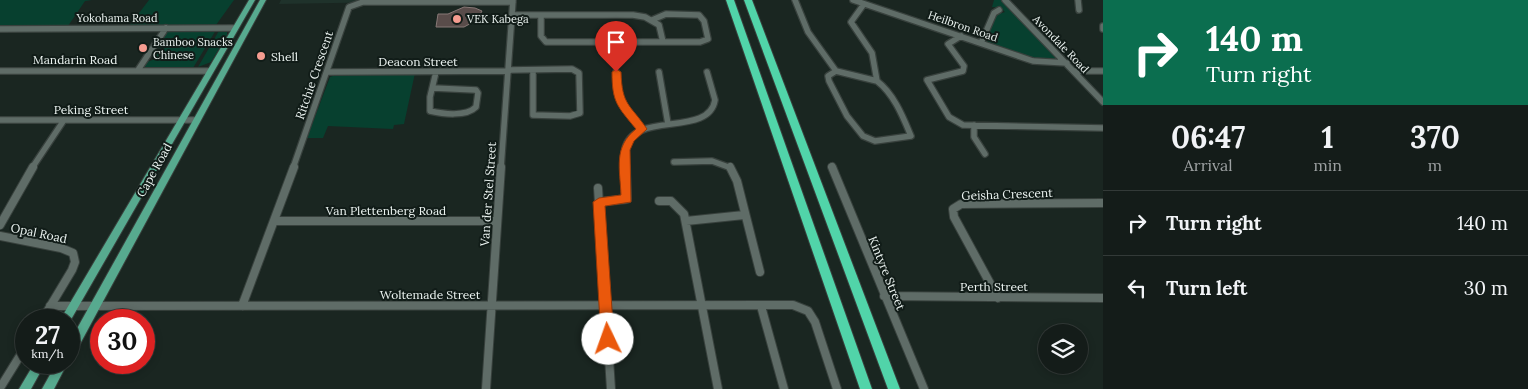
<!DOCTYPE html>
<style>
body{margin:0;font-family:Lora,serif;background:#212926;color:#f1f3f6;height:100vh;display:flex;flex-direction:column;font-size:19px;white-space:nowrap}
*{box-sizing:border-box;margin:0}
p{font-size:16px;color:#9da1a2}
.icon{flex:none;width:28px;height:28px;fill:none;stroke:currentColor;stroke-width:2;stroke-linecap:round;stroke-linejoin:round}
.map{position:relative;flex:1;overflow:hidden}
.sheet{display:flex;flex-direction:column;background:#141c19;width:425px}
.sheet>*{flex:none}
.top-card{background:#0b6e4f;color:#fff;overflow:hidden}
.controls{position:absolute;left:1038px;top:324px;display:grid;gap:10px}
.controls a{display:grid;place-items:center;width:50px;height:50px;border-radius:50%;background:#141c19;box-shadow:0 2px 8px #0003,0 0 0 1px #333a38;font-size:25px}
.speed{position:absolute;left:15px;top:309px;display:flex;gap:10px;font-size:25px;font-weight:700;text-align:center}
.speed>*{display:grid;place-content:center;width:65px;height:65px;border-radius:50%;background:#141c19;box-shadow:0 2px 8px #0003,0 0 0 1px #333a38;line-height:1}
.speed small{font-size:12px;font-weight:400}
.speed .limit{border:8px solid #d22;background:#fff;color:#111}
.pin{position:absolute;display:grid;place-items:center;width:42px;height:42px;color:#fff;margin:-51px -21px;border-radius:50% 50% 50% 0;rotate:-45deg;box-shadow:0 0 5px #0007}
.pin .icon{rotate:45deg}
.me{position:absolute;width:55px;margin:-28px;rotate:357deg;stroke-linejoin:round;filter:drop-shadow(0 0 4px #0008)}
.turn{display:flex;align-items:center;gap:18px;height:105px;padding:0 20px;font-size:22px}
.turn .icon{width:65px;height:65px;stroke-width:2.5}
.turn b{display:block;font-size:35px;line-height:42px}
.eta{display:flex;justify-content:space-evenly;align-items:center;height:85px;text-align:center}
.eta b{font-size:30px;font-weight:700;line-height:35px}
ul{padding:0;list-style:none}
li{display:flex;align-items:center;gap:15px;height:65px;padding:0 20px;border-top:1px solid #333a38}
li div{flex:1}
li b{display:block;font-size:19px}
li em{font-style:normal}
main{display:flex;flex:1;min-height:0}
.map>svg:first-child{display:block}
.built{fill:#1f322b}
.green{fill:#07402f}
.building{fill:#594c4a;stroke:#877876}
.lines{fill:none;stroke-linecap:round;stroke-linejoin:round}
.minor-far1-casing{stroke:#38413d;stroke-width:8}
.minor-casing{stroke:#38413d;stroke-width:10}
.major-casing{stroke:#38413d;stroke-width:2}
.highway-casing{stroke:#38413d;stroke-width:2}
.minor-far1{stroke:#5f6c67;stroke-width:5.5}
.minor{stroke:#5f6c67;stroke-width:8}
.major{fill:#57aa8f;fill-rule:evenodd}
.highway{fill:#51d4a9;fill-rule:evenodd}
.route{fill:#ea580c;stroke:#983908}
.poi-dot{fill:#f59c90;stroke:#111c18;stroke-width:2}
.labels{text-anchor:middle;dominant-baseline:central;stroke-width:4;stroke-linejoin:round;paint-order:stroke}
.far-street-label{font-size:11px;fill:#ebf3f0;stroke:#111c18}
.far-poi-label{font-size:11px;fill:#ebf3f0;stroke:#111c18;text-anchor:start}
.poi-label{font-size:12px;fill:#ebf3f0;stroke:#111c18;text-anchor:start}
.street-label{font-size:12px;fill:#ebf3f0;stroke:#111c18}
</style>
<main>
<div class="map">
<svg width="1103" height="389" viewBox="0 0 1103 389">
<rect width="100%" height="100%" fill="#1a2621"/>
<path class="built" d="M 281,0 L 500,0 L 279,4 Z"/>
<path class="green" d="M 0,0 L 92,0 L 85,1 L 68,26 L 0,26 Z
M 149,0 L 234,0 L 216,25 L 130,25 Z
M 994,0 L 1001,0 L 1057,56 L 1058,60 L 1034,59 L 988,42 L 986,40 L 996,15 L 1005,12 L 1001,8 L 992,7 Z
M 220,29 L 227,31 L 227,35 L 211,62 L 198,67 Z
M 171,30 L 216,30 L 193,68 L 145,67 L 146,62 L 153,60 L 162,47 L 156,48 L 166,33 Z
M 415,73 L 404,124 L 394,125 L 393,129 L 328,126 L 323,138 L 307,138 L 330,77 L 338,74 Z"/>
<path class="building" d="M 464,7 L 475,8 L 482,11 L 477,20 L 464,27 L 436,27 L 438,14 L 448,14 Z"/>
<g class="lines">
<g class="minor-far1-casing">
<path id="minor-far1" d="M 795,0 L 808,32 L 836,71
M 853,0 L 1033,61 L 1067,63
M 1005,0 L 1103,102
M 1078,0 L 1079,10
M 864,4 L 851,22 L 872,53 L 877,81
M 512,15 L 633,15 L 645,17 L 659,25 L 663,42
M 541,15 L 541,36 L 546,42 L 700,42 L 708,39 L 704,21 L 699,15 L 666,14 L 652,20
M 1103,26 L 1103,29
M 0,29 L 235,28
M 961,36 L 948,44 L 964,66 L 963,71 L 927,80 L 949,117 L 963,125 L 1103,128
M 981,43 L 994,13 L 999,10
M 138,70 L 166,28
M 509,70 L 572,69 L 579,73 L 580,113 L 570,116 L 533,115 L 533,70
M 0,71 L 210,71
M 836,71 L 877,81 C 894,94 903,117 911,136 L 875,141 L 863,136 L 847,116 L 829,81 L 828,76 Z
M 1075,71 L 1103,71
M 328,72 L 509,71
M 616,72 C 616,96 626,112 642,129
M 659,72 L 668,124
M 433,88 L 476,90 L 478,93 L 476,107 C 466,117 443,114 430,111 L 430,97 L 436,72
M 0,120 L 197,120
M 974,125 L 974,137 L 985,154
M 674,162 L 712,161 L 731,168
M 832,166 L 833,168
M 32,168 L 64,120
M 293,168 L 349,7 L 363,2 L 513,2
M 501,168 L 513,0
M 626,168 C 625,162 624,155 625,149 C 633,110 709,138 715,100 L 707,72"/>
</g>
<g class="minor-casing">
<path id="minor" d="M 730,167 L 737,181 L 760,272
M 832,167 L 924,389
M 598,188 L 611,389
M 659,201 L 671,201 L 684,214 L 718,389
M 599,202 L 627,199 L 626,167
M 275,221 L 497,221
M 686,221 L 744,215
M 0,225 L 33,167
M 0,236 L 61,248 L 73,253 L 75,262 L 72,270 L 42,320
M 884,296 L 1103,298
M 998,298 L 954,217 L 953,209 L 961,204 L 1103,203
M 50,306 L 793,305 L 808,311 L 815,322 L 837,389
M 242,306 L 294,167
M 761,306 L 784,389
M 0,388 L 26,346
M 486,389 L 501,167"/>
</g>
<g class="major-casing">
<path id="major" d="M 249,0 L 255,0 L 69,323 L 69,320 L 60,320 Z
M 260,0 L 266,0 L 73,357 L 69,358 L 69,343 Z
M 35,362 L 46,362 L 31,389 L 19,389 Z
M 57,362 L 68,362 L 54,389 L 42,389 Z"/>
</g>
<g class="highway-casing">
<path id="highway" d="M 726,0 L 734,0 L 872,389 L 860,389 Z
M 744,0 L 752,0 L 900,389 L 888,389 Z"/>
</g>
<use href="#minor-far1" class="minor-far1"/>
<use href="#minor" class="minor"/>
<use href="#major" class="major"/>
<use href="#highway" class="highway"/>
</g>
<path class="route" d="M 616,69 L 621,72 C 622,106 630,104 647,129 L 634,141 L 630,150 L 631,202 L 605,206 L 614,339 L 612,344 L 608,346 L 603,344 L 601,339 L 593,202 L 599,198 L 621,195 C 620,169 613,147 636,129 C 617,106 612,102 612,72 Z"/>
<g class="poi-dot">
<circle cx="457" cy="19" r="5"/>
<circle cx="143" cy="48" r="5"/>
<circle cx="261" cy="56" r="5"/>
</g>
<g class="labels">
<g class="far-street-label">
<text x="117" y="18">Yokohama Road</text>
<text transform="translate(963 26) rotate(19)">Heilbron Road</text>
<text transform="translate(1061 44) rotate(46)">Avondale Road</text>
</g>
<g class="far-poi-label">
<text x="467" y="19">VEK Kabega</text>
<text x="153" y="42">Bamboo Snacks<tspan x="153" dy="13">Chinese</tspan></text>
</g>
<g class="poi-label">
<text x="271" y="56">Shell</text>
</g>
<g class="street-label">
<text x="75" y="59">Mandarin Road</text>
<text x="418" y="61">Deacon Street</text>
<text transform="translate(314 75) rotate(-71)">Ritchie Crescent</text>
<text x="91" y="109">Peking Street</text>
<text transform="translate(154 170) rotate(-61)">Cape Road</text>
<text transform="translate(488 194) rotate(-86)">Van der Stel Street</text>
<text transform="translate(1007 194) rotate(-2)">Geisha Crescent</text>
<text x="386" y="210">Van Plettenberg Road</text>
<text transform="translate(39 233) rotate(12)">Opal Road</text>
<text transform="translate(887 273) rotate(68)">Kintyre Street</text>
<text x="994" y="286">Perth Street</text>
<text x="430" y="294">Woltemade Street</text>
</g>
</g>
</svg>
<div class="controls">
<a><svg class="icon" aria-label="layers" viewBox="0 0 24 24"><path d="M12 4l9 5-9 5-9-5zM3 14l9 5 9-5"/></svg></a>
</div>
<div class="speed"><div>27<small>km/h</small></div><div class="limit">30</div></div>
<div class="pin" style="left:616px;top:72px;background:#d93025"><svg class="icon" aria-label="arrive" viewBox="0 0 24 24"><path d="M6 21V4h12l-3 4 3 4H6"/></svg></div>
<svg class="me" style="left:608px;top:339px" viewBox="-20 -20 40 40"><circle r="19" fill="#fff"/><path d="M0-13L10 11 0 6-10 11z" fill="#ea580c"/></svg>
</div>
<section class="sheet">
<div class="top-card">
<div class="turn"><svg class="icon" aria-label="right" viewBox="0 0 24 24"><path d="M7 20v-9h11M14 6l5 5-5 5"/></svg><div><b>140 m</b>Turn right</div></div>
</div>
<div class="eta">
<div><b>06:47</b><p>Arrival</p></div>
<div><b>1</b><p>min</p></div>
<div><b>370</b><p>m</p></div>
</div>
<ul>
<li><svg class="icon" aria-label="right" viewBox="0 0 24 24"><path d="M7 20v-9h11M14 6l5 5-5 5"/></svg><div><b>Turn right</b></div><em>140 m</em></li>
<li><svg class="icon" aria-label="left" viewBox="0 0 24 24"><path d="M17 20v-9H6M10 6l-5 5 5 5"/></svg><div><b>Turn left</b></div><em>30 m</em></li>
</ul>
</section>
</main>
